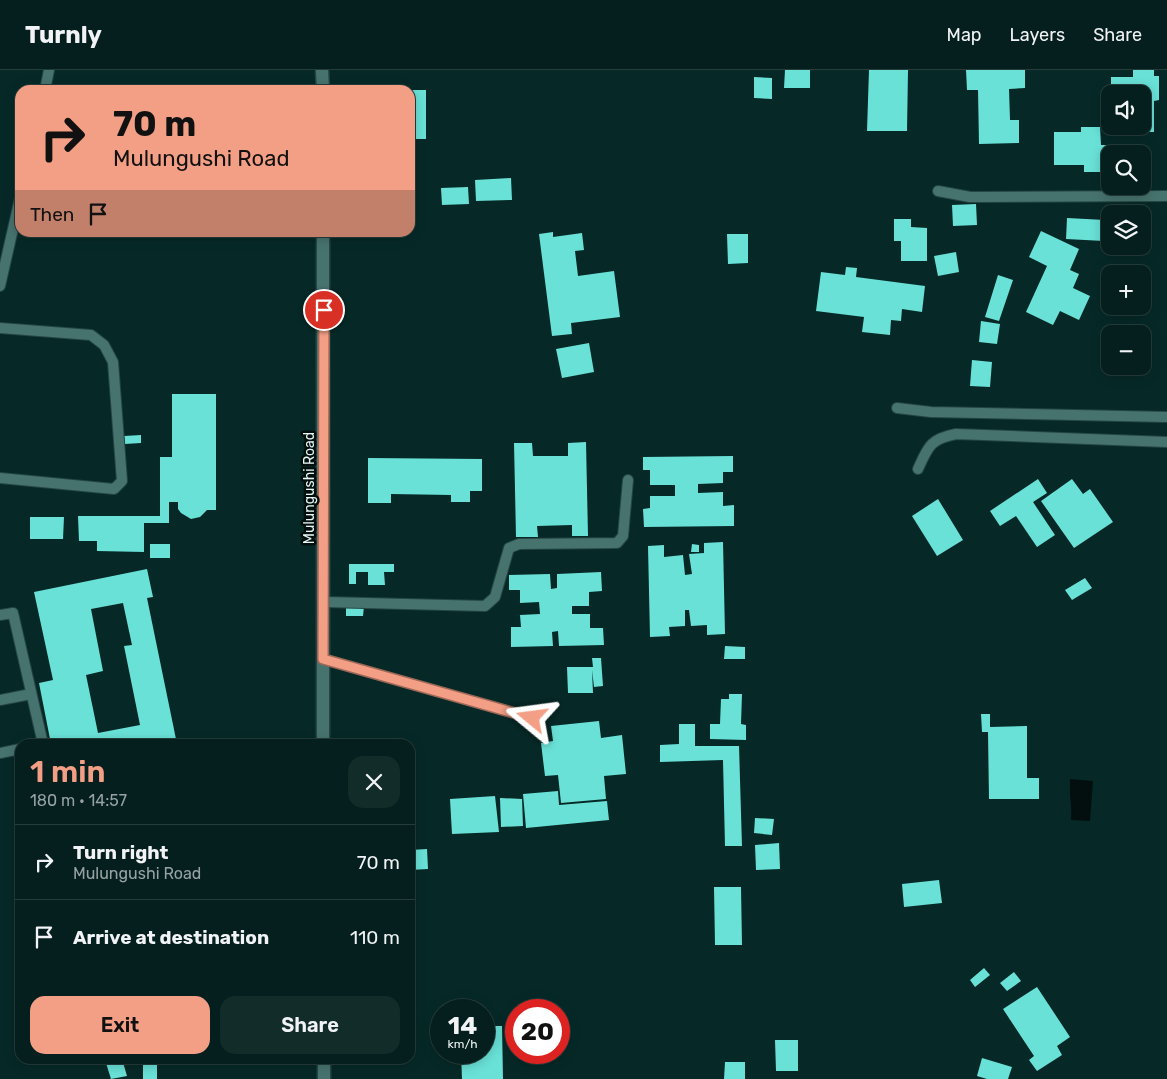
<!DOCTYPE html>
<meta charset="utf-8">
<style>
body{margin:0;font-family:Rubik,sans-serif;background:#122c2a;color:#f1f3f6;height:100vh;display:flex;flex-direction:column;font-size:19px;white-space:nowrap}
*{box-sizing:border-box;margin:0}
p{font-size:16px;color:#97a2a4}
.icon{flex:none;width:28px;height:28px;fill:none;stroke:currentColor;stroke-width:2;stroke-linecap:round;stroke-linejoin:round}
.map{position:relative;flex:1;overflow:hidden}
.drawer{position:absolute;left:15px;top:669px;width:400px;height:325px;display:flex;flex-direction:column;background:#041f1d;border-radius:15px;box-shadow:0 2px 12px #0003,0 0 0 1px #253d3b}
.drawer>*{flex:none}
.guide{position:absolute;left:15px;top:15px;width:400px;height:152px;border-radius:15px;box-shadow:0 2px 12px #0003,0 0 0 1px #253d3b;background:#f39f85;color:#111;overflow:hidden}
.controls{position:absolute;left:1101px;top:15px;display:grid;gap:10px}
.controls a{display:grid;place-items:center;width:50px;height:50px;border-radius:10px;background:#041f1d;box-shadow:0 2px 12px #0003,0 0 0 1px #253d3b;font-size:25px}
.speed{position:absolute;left:430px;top:929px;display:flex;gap:10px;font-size:25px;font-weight:700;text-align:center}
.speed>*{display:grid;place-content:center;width:65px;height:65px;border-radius:50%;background:#041f1d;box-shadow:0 2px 12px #0003,0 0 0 1px #253d3b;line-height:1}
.speed small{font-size:12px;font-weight:400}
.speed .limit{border:8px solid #d22;background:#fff;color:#111}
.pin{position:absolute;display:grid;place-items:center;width:42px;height:42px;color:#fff;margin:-21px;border:2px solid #fff;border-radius:50%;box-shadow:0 1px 5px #0007}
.me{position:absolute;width:55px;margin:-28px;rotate:286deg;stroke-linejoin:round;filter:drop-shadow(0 0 4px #0008)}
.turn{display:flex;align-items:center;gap:18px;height:105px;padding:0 15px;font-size:22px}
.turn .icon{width:65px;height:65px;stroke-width:2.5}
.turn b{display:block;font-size:35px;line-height:42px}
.then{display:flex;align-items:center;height:48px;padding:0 15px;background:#0003;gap:10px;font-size:19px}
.round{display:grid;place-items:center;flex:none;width:52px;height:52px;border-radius:15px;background:#122c2a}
.summary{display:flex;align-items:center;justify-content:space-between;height:85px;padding:0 15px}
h1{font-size:30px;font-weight:600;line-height:38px;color:#f39f85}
.button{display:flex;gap:10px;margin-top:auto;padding:10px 15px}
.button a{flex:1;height:58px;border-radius:15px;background:#f39f85;color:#111;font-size:20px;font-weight:600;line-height:58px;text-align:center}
.button a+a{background:#122c2a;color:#f1f3f6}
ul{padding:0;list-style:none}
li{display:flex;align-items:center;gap:15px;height:75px;padding:0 15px;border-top:1px solid #253d3b}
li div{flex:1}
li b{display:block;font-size:19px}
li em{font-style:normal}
header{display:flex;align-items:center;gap:30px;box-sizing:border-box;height:70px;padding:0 25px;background:#041f1d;border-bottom:1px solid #253d3b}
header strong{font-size:24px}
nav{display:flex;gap:28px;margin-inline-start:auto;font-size:18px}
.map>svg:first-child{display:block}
.water{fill:#020f0e}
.building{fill:#69e1d7;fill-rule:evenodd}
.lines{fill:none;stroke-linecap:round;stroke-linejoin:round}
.lane-casing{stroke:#254644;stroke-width:12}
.street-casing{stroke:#254644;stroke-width:15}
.lane{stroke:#47736e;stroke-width:10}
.street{stroke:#47736e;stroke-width:12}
.route-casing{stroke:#9e6756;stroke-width:12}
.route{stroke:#f39f85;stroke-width:9}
.labels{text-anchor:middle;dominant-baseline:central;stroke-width:5;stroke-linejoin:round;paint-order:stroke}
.street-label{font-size:14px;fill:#e5f8f5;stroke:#030f0e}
</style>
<header>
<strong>Turnly</strong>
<nav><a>Map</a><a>Layers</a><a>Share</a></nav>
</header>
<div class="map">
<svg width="1167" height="1009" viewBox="0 0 1167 1009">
<rect width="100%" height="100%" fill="#062927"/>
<path class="water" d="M 1070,709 L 1093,711 L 1090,751 L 1071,750 C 1072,736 1069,723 1070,709 Z"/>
<path class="building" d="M 785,0 L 810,0 L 810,18 L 784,18 Z
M 869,0 L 908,0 L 907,61 L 867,61 Z
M 966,0 L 1025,0 L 1025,18 L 1009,19 L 1010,50 L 1019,50 L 1019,73 L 979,74 L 978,20 L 967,20 Z
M 1133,0 L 1154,0 L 1154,6 L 1159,6 L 1159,30 L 1154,31 L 1154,62 L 1118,62 L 1118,56 L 1142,56 L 1142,24 L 1111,24 L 1111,7 L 1133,7 Z
M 754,7 L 772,8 L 772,29 L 754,28 Z
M 410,20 L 426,20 L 426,69 L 413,69 L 413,108 L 410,108 Z
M 1081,57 L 1100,57 L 1101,75 L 1113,75 L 1110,94 L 1100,94 L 1100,102 L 1084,102 L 1084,95 L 1054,95 L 1054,62 L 1081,62 Z
M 511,108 L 512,130 L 476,131 L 475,110 Z
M 468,117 L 469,134 L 442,135 L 441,118 Z
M 976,134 L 977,155 L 953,156 L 952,135 Z
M 1067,148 L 1105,150 L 1104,171 L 1066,169 Z
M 894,149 L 911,149 L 911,157 L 927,158 L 927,191 L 901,191 L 901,171 L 894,171 Z
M 1041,161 L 1079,179 L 1070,200 L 1079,204 L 1073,218 L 1090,226 L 1079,250 L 1060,241 L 1053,255 L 1026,242 L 1047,196 L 1029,187 Z
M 553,162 L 553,167 L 582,163 L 584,180 L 575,181 L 578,206 L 614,201 L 620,247 L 571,253 L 572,264 L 552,266 L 539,164 Z
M 727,164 L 748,164 L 748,193 L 728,194 Z
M 956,182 L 959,202 L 938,206 L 934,186 Z
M 846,197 L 857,198 L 856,207 L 925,216 L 922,242 L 902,239 L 901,251 L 891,250 L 890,265 L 862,262 L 864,247 L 816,241 L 821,202 L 845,205 Z
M 998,205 L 1013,210 L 999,251 L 985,247 Z
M 981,251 L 1000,254 L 997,274 L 979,272 Z
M 589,273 L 594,302 L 562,308 L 556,279 Z
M 972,290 L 992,292 L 990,317 L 970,316 Z
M 172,324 L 216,324 L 216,440 L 207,440 L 200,447 L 191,449 L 181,443 L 178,439 L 178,432 L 169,432 L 169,453 L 144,453 L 144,482 L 97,481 L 97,471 L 79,471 L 78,446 L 160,446 L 160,387 L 172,387 Z
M 141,365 L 141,373 L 125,374 L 124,366 Z
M 586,372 L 588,466 L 572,466 L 572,455 L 537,456 L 538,467 L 516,467 L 514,373 L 532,373 L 533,386 L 568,386 L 568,373 Z
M 733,386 L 733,402 L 723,402 L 723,413 L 698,414 L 698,423 L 723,422 L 723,436 L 734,435 L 734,456 L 644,457 L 643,439 L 650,438 L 650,426 L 675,426 L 675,415 L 650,415 L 650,400 L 643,400 L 643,387 Z
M 368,388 L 482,389 L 482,421 L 470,421 L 470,432 L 451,432 L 451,425 L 391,424 L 391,433 L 368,433 Z
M 1038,409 L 1047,423 L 1033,432 L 1055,465 L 1037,477 L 1016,446 L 1000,456 L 990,441 Z
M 1072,409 L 1083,424 L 1090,419 L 1113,452 L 1074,478 L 1041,431 Z
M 938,429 L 963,470 L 937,486 L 912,446 Z
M 30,447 L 64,447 L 63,469 L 30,469 Z
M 723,472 L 725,564 L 707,565 L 707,555 L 691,556 L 689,540 L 685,540 L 685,556 L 669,557 L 670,566 L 650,567 L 648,476 L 664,475 L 664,487 L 683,485 L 685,505 L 692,504 L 689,484 L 704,483 L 704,473 Z
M 150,474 L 170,474 L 170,488 L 150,488 Z
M 692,474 L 699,475 L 699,482 L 691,482 Z
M 349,494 L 394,494 L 394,502 L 384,502 L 385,515 L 368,515 L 368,502 L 356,502 L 356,514 L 349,514 Z
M 147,499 L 153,527 L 147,528 L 177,674 L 51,674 L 39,613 L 53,610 L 34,522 ZM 123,533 L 132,575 L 124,576 L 140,655 L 98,663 L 86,605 L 103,601 L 91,539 Z
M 601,502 L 602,521 L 589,522 L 589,536 L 572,536 L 572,544 L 590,544 L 590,558 L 603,558 L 604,575 L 559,576 L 558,561 L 552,562 L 553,576 L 511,577 L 511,557 L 521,557 L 520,545 L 540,544 L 539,532 L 520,533 L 520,520 L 509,520 L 509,505 L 550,504 L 551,519 L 557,518 L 557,504 Z
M 1085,508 L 1092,518 L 1072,530 L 1065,520 Z
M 346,536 L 364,536 L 363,546 L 346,546 Z
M 725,576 L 745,577 L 745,589 L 724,589 Z
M 592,588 L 601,588 L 603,616 L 594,617 L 592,600 L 593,623 L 568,623 L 567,597 L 593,597 Z
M 729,624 L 742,624 L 741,654 L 746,655 L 746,670 L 710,669 L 710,654 L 720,654 L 721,629 L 729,629 Z
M 981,644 L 990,644 L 990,657 L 1027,656 L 1027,708 L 1039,708 L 1039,729 L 989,729 L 988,662 L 982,662 Z
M 599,651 L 601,668 L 622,665 L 626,704 L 604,706 L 606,729 L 561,733 L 558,705 L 545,706 L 541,673 L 553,671 L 551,656 Z
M 679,654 L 695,654 L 695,676 L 739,676 L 742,776 L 725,776 L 723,690 L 660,692 L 660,675 L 679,674 Z
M 558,721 L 559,735 L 607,731 L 609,750 L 526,758 L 523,724 Z
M 495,726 L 499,762 L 452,764 L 450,729 Z
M 500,728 L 522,729 L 523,756 L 501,757 Z
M 755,748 L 774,749 L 772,765 L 754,763 Z
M 779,773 L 780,799 L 756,800 L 755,775 Z
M 427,779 L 428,799 L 410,800 L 410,780 Z
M 939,810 L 942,833 L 904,837 L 902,814 Z
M 714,817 L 741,817 L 742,875 L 715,875 Z
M 984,898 L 990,905 L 975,917 L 970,910 Z
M 1014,902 L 1021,911 L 1007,921 L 1000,913 Z
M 1037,917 L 1070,967 L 1057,976 L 1062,985 L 1037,1001 L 1029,990 L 1034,986 L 1003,939 Z
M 484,956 L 502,956 L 503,1009 L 462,1009 L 461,982 L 484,982 Z
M 775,970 L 798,970 L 798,1001 L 776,1001 Z
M 982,988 L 1012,997 L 1008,1009 L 987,1009 L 977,1006 Z
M 122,989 L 127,1006 L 111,1009 L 106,993 Z
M 143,989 L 157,989 L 157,1009 L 143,1009 Z
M 725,992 L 745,992 L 745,1009 L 724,1009 Z"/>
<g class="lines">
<g class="lane-casing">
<path id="lane" d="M 45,20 L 49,0
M 938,121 L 970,127 L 1167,126
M 0,216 L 20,128
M 0,258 L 91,265 L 104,275 L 113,292 L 122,411 L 114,419 L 0,408
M 897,338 L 931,342 L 1167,347
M 918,399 C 928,377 930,369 956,364 L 1167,372
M 325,532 L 485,536 L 495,527 L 509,478 L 519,474 L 617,473 L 623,466 L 628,410
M 0,545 L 13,543 L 43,674
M 323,589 L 532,648
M 0,630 L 31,624
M 0,683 L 20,679"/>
</g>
<g class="street-casing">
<path id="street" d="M 322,0 L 323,20
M 323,674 L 323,162
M 324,989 L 324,1009"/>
</g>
<use href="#lane" class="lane"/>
<use href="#street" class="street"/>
</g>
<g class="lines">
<g class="route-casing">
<path id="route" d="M 324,240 L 323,589 L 532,648"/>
</g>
<use href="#route" class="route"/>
</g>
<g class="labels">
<g class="street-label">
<text transform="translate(309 418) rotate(-90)">Mulungushi Road</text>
</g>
</g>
</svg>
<div class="controls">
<a><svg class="icon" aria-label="sound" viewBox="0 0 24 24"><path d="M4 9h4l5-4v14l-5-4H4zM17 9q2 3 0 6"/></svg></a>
<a><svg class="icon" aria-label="search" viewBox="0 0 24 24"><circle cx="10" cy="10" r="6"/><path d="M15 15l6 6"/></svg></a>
<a><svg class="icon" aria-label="layers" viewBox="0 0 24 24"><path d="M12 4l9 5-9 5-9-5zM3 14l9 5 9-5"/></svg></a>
<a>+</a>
<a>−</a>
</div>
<div class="speed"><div>14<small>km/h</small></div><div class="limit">20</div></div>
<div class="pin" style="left:324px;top:240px;background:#d93025"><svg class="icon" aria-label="arrive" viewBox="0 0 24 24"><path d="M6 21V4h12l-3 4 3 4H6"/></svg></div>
<svg class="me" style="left:532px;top:648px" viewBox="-20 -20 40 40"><path d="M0-17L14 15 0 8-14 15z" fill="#f39f85" stroke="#fff" stroke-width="4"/></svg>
<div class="guide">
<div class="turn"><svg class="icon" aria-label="right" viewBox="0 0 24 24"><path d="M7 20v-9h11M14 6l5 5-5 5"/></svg><div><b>70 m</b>Mulungushi Road</div></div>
<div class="then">Then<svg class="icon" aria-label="arrive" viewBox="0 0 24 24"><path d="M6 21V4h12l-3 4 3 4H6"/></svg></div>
</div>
<section class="drawer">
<div class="summary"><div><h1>1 min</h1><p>180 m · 14:57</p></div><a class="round"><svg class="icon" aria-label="close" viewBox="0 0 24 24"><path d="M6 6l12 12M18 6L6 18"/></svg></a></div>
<ul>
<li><svg class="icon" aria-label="right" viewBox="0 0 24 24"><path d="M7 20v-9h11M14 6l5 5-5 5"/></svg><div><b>Turn right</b><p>Mulungushi Road</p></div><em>70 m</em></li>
<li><svg class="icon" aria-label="arrive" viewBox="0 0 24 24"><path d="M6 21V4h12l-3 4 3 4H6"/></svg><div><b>Arrive at destination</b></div><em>110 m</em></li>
</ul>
<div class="button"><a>Exit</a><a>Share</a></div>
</section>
</div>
